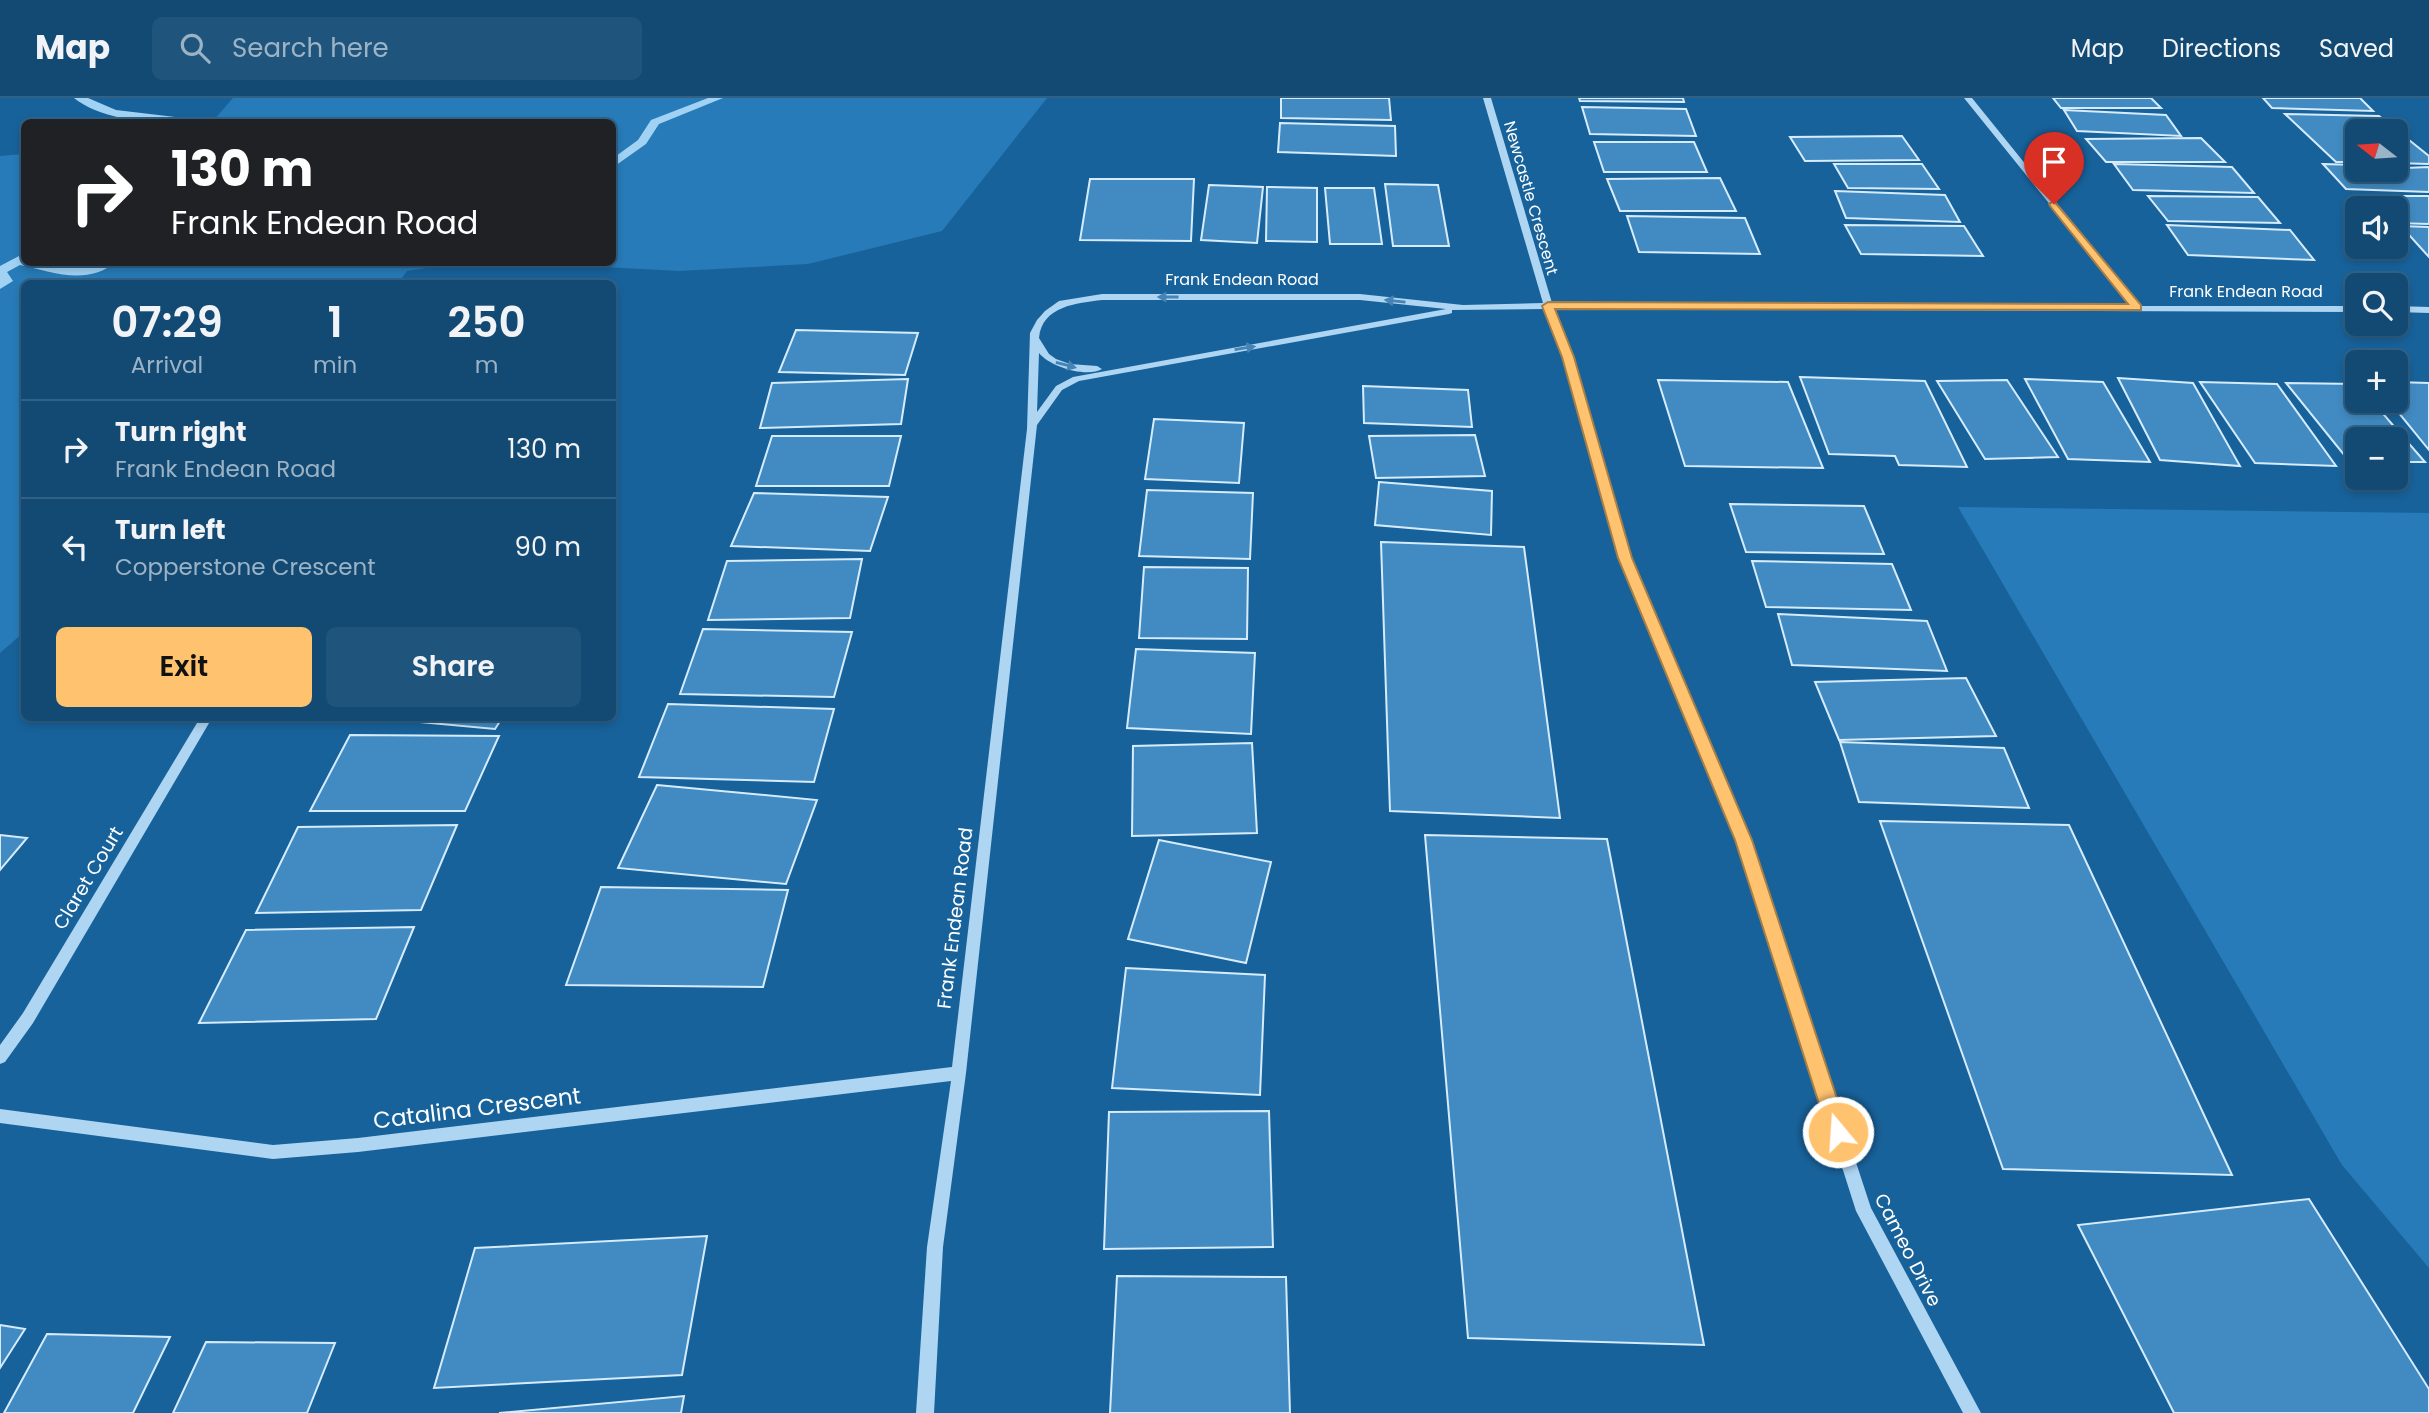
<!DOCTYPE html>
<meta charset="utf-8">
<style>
body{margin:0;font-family:Poppins,sans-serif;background:#1f547c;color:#f1f3f6;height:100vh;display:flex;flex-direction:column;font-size:26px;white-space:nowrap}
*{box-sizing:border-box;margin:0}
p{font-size:23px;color:#9cb3c5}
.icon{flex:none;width:38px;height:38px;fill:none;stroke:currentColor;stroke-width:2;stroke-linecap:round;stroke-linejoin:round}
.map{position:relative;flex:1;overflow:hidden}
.details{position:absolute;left:21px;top:182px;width:595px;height:441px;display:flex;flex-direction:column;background:#124a74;border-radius:10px;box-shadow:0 4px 10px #0003,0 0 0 2px #316286}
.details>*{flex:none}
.guide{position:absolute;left:21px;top:21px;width:595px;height:147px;border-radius:10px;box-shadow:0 4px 10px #0003,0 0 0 2px #316286;background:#202124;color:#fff;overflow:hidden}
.needle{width:46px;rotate:287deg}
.buttons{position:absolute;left:2345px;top:21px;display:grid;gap:14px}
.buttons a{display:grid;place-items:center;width:63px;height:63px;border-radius:10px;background:#124a74;box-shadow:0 4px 10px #0003,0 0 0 2px #316286;font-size:35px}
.pin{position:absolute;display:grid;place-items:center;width:60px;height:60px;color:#fff;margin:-72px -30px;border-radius:50% 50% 50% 0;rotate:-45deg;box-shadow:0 0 7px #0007}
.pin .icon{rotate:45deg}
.me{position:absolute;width:77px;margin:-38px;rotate:342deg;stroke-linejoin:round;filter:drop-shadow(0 0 5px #0008)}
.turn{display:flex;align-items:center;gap:24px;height:147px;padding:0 35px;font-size:32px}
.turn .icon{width:91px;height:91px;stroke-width:2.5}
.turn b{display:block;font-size:49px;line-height:60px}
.eta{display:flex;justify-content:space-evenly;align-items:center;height:119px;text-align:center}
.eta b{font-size:42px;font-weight:600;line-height:49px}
.primary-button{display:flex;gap:14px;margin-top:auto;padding:14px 35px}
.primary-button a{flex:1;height:80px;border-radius:10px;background:#ffc36f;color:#111;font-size:28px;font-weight:600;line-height:80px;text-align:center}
.primary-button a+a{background:#1f547c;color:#f1f3f6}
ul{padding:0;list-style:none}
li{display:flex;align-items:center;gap:21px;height:98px;padding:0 35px;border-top:2px solid #316286}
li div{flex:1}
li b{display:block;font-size:26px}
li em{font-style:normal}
header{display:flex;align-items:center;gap:42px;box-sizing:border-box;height:98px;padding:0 35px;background:#124a74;border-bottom:2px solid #316286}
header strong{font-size:33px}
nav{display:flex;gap:38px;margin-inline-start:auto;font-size:24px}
.search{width:490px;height:63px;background:#1f547c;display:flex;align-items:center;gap:18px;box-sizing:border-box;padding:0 24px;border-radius:10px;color:#9cb3c5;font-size:26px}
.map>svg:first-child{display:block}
.green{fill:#277bb8}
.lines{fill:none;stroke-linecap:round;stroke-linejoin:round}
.stream{fill:#a1d2f4;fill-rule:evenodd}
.building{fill:#418bc2;stroke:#d6ecfc;stroke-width:2}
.minor{fill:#aed5f2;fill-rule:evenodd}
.oneway{fill:#4584b5}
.route{fill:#ffc36f;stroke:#a67f48;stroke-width:2}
.labels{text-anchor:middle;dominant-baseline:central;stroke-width:6;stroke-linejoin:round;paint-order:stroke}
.far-street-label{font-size:16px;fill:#fff;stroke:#18629b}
.street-label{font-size:19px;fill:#fff;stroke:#18629b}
.near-street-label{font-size:23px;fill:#fff;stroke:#18629b}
</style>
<header>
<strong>Map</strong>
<div class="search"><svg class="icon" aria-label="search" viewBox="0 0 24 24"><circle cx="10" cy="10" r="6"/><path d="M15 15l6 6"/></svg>Search here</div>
<nav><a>Map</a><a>Directions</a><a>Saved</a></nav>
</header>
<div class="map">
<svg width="2429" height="1315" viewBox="0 0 2429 1315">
<rect width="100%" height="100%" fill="#18629b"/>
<path class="green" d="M 233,0 L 1047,0 L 942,133 L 808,166 L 679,173 L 530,165 L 612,164 L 612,24 L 212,24 Z
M 24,56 L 24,164 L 458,165 L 407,173 L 398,185 L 24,186 L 24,534 L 0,555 L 0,58 Z
M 1958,409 L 2429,415 L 2429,1170 L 2342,1067 Z"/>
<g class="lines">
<path class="stream" d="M 74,0 L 88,0 L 116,12 L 192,21 L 197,24 C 161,27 104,24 74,0 Z
M 708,0 L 723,0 L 659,26 L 646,46 L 612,70 L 612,61 L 638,42 L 651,22 Z
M 19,158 L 24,160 L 24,164 L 68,170 L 116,164 C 87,188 52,174 20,167 L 7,174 L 13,183 L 0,191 L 0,168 Z"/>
</g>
<path class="building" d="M 1281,0 L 1389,0 L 1391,22 L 1281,20 Z
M 1579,0 L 1683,0 L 1684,4 L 1580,3 Z
M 2053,0 L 2151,0 L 2161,10 L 2061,10 Z
M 2263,0 L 2360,0 L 2373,13 L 2272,10 Z
M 1582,9 L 1686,11 L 1696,38 L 1590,36 Z
M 2064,12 L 2166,17 L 2181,38 L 2077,33 Z
M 2285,16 L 2379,18 L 2429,58 L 2429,66 L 2396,65 L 2396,33 L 2357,33 L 2357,64 L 2336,64 Z
M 1280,25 L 1395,28 L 1396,58 L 1278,54 Z
M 1902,38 L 1919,62 L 1805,63 L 1790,39 Z
M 2201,40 L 2225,64 L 2106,64 L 2086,41 Z
M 1594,44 L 1694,44 L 1707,74 L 1604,74 Z
M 1834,66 L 1922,66 L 1939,91 L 1848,90 Z
M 2114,66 L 2232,69 L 2254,95 L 2133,92 Z
M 2323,66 L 2357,67 L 2357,72 L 2429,69 L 2429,94 L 2346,91 Z
M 1720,80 L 1736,113 L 1620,113 L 1607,81 Z
M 1090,81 L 1194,81 L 1191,143 L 1080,142 Z
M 1385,86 L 1438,87 L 1449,148 L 1393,148 Z
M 1209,87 L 1263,89 L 1257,145 L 1201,142 Z
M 1267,89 L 1317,90 L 1317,144 L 1266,143 Z
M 1325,90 L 1374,90 L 1382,146 L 1330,146 Z
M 1835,93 L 1945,97 L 1960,124 L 1846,120 Z
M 2148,98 L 2258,99 L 2280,125 L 2168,123 Z
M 2358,98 L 2429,98 L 2429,126 L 2396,125 L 2396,110 L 2370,110 Z
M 1627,118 L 1745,120 L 1760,156 L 1639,154 Z
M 1845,127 L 1964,128 L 1983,158 L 1861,156 Z
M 2167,127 L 2290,132 L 2314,162 L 2188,157 Z
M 2401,128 L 2429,129 L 2429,159 Z
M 796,232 L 918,235 L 905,277 L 779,274 Z
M 1800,279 L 1925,283 L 1967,369 L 1899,367 L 1895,358 L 1829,356 Z
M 2118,280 L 2193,285 L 2240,368 L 2160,362 Z
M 908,281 L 901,326 L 760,330 L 772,285 Z
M 2025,281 L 2103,284 L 2150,364 L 2068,361 Z
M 1658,282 L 1788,284 L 1823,370 L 1685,368 Z
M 2007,282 L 2058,359 L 1985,361 L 1937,283 Z
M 2200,284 L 2277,286 L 2336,368 L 2255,365 Z
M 2396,284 L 2429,285 L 2429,352 L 2389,303 L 2396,303 Z
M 2286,285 L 2357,286 L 2357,303 L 2372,303 L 2425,364 L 2396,364 L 2396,341 L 2357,341 L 2357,363 L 2349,363 Z
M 1363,288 L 1468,292 L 1472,329 L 1364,325 Z
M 1154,321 L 1244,325 L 1239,385 L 1145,381 Z
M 1475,337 L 1485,378 L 1376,380 L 1369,338 Z
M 772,338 L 901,338 L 889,388 L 756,388 Z
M 1379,384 L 1492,393 L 1491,437 L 1375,427 Z
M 1147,392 L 1253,395 L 1250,461 L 1139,458 Z
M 754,395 L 888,399 L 870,453 L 731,448 Z
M 1730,406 L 1864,408 L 1884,456 L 1746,454 Z
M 1381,444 L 1524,449 L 1560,720 L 1390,713 Z
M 862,461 L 850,520 L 708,522 L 727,463 Z
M 1752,463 L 1892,466 L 1911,512 L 1766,509 Z
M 1144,469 L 1248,470 L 1247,541 L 1139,540 Z
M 1778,516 L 1927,523 L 1947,573 L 1792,567 Z
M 703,531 L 852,534 L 834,599 L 680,596 Z
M 1136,551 L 1255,555 L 1251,636 L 1127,630 Z
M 1966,580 L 1996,638 L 1839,642 L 1815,584 Z
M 668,606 L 834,611 L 814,684 L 639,679 Z
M 376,620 L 502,620 L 495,631 Z
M 350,637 L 499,638 L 465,713 L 310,713 Z
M 1840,644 L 2004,650 L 2029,710 L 1859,704 Z
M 1252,645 L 1257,735 L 1132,738 L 1133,648 Z
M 657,687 L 817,702 L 786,786 L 618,770 Z
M 1880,723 L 2069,727 L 2232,1077 L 2003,1071 Z
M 457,727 L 421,812 L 256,815 L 298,729 Z
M 0,737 L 27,740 L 0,772 Z
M 1425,737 L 1607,741 L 1704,1247 L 1468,1240 Z
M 1159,742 L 1271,764 L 1246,865 L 1128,841 Z
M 601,789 L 788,792 L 763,889 L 566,887 Z
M 414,829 L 376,921 L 199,925 L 246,832 Z
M 1126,870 L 1265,877 L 1260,997 L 1112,990 Z
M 1269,1013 L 1273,1149 L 1104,1151 L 1109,1014 Z
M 2309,1101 L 2429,1291 L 2429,1315 L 2174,1315 L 2078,1127 Z
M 707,1138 L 682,1277 L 434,1290 L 475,1150 Z
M 1117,1178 L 1286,1179 L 1290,1315 L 1110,1315 Z
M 0,1227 L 25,1231 L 0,1270 Z
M 47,1236 L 170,1239 L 133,1315 L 4,1315 Z
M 206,1244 L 335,1245 L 307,1315 L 173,1315 Z
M 684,1298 L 681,1315 L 499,1315 Z"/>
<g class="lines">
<path class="minor" d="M 1483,0 L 1491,0 L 1552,205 L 2131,207 L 1964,0 L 1972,0 L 2140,208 L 2357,208 L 2357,214 L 1554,211 L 1573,259 L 1630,460 L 1750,742 L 1871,1110 L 1981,1315 L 1963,1315 L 1856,1113 L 1738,742 L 1620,460 L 1563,259 L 1545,211 L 1452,212 L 1452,215 L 1449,216 L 1079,283 L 1062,292 L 1037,327 L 966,975 L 943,1149 L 934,1315 L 916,1315 L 927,1149 L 951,983 L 358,1054 L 273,1061 L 0,1025 L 0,1011 L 273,1047 L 358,1040 L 952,969 L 1027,331 L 1030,235 L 1037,222 L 1045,213 L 1059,203 L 1102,196 L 1360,196 L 1463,207 L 1543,205 ZM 1102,202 L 1360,202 L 1446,211 L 1073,279 L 1056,288 L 1037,314 L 1039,255 C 1050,269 1087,280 1102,271 L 1097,268 L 1070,266 L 1056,261 L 1049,256 L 1039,240 C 1042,208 1077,205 1102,202 Z
M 2396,208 L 2429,209 L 2429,215 L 2396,214 Z
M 200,620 L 212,620 L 33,925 L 5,964 L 0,966 L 0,947 L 23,915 Z"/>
</g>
<defs><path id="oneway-solid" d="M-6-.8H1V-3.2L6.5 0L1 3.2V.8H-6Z" transform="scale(1.75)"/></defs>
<g class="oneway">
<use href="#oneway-solid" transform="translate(1168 199) rotate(-180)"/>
<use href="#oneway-solid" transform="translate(1395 203) rotate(-174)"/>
<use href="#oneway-solid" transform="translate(1245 250) rotate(-9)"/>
<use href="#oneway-solid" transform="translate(1066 267) rotate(15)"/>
</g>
<path class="route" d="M 2054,103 L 2141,207 L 2141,212 L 1555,211 L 1574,259 L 1632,460 L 1752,742 L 1848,1034 L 1845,1040 L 1838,1043 L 1831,1040 L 1828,1034 L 1735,742 L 1618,460 L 1562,259 L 1542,208 L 1548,204 L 2128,206 L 2050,108 L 2049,106 Z"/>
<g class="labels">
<g class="far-street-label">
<text transform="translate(1531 100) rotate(74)">Newcastle Crescent</text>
<text x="1242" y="181">Frank Endean Road</text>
<text x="2246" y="193">Frank Endean Road</text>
</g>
<g class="street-label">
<text transform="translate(88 780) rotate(-59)">Claret Court</text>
<text transform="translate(955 820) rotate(-83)">Frank Endean Road</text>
<text transform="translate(1908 1152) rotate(63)">Cameo Drive</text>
</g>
<g class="near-street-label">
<text transform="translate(477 1010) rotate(-7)">Catalina Crescent</text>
</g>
</g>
</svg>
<div class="buttons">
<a><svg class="needle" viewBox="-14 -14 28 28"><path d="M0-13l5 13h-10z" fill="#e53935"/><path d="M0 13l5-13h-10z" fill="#9cb3c5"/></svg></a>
<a><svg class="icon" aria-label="sound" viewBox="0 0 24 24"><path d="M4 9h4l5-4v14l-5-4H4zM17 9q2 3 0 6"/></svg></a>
<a><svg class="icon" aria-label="search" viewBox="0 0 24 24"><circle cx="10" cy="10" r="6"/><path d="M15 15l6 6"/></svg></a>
<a>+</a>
<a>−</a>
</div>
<div class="pin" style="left:2054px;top:106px;background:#d93025"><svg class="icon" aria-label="arrive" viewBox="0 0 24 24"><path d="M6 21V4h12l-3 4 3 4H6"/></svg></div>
<svg class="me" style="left:1838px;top:1034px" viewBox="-20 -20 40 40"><circle r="17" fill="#ffc36f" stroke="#fff" stroke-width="3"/><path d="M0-11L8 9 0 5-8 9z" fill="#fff"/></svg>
<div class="guide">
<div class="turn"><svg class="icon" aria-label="right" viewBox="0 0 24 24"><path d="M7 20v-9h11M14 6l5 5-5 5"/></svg><div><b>130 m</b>Frank Endean Road</div></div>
</div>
<section class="details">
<div class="eta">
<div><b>07:29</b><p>Arrival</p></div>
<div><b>1</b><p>min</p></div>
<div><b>250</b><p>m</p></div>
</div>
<ul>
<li><svg class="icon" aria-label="right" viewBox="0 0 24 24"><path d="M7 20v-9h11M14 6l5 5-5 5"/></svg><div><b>Turn right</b><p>Frank Endean Road</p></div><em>130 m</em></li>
<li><svg class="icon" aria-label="left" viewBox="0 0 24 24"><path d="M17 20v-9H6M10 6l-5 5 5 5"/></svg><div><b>Turn left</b><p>Copperstone Crescent</p></div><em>90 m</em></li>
</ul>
<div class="primary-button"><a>Exit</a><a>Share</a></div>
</section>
</div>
